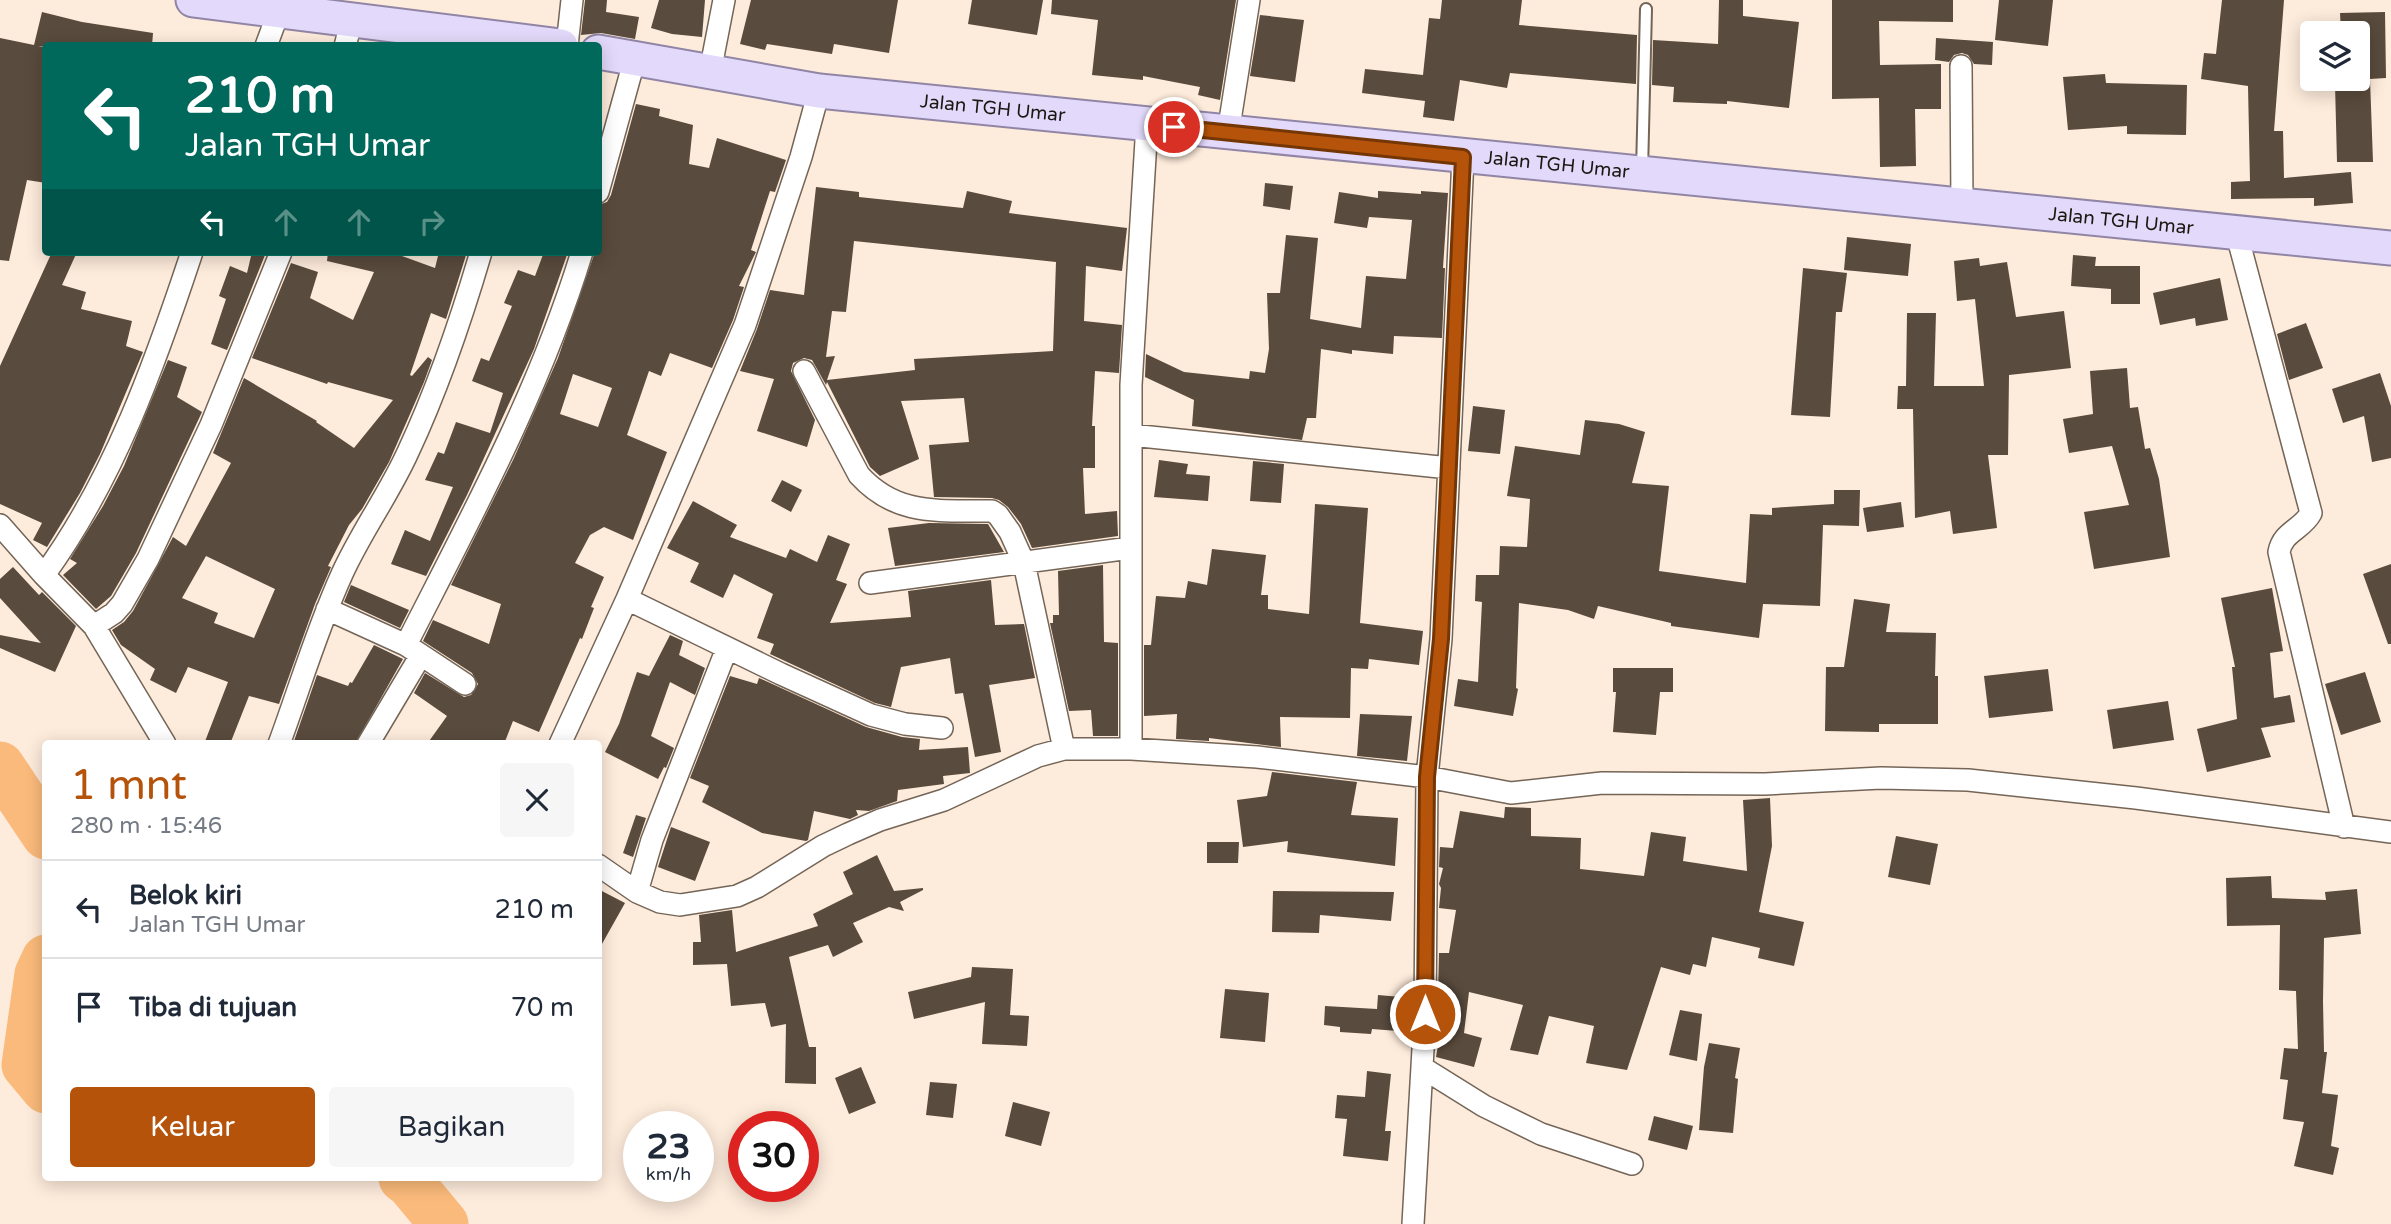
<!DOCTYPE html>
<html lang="id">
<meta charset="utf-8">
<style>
body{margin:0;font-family:"Varela Round",sans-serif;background:#f6f6f7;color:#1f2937;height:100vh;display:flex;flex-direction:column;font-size:26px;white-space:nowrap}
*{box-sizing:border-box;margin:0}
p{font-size:23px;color:#747a83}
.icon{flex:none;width:38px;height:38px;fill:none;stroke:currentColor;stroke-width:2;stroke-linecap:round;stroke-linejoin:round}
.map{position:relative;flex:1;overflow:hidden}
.side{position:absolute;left:42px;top:740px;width:560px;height:441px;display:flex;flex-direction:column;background:#fff;border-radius:7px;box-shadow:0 4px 18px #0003}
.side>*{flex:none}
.banner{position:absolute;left:42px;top:42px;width:560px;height:214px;border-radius:7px;box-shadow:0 4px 18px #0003;background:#00695c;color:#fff;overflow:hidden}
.buttons{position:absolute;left:2300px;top:21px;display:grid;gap:14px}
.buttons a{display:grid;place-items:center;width:70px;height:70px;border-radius:7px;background:#fff;box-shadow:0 4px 18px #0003;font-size:35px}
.speed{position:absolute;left:623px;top:1111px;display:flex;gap:14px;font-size:35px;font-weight:700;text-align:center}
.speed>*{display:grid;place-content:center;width:91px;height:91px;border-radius:50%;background:#fff;box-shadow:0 4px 18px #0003;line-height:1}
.speed small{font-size:18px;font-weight:400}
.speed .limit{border:10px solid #d22;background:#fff;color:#111}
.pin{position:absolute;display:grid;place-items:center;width:60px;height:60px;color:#fff;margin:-30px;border:4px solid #fff;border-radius:50%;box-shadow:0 2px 7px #0007}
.me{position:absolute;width:77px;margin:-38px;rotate:0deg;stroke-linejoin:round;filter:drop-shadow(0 0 5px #0008)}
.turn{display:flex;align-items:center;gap:24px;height:147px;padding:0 28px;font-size:32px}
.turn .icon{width:91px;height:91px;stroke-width:2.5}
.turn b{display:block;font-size:49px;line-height:60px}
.lanes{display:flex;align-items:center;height:66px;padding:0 28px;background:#0003;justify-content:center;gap:35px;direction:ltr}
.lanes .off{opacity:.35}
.round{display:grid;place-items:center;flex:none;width:74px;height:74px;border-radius:7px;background:#f6f6f7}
.overview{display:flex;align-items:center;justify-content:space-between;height:119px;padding:0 28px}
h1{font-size:42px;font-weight:600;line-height:52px;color:#b45309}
.primary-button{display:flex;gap:14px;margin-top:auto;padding:14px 28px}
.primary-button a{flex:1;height:80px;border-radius:7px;background:#b45309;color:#fff;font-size:28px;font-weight:600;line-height:80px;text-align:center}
.primary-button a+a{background:#f6f6f7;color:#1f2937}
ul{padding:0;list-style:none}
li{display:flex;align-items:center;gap:21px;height:98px;padding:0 28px;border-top:2px solid #e0e1e3}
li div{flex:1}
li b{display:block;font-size:26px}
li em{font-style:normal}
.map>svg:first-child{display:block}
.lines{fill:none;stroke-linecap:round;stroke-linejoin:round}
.river{stroke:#faba7b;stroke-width:49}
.building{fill:#594b3d;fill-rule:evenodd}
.service-casing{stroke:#746557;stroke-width:14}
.minor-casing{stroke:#746557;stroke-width:24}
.primary-casing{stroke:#9185a6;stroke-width:37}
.service{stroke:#fff;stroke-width:10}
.minor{stroke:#fff;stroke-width:21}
.primary{stroke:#e3d9fa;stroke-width:33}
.route-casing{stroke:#753606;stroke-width:18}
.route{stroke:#b45309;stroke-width:12}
.labels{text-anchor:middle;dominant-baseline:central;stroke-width:7;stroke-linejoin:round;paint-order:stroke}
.street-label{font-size:19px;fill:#1d1711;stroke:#fff}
</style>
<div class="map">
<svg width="2391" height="1224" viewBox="0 0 2391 1224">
<rect width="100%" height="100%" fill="#fdebdb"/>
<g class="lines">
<path class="river" d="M 0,766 L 46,835
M 46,959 L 39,974 L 26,1065 L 46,1089
M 403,1178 L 410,1183 L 444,1224"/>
</g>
<path class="building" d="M 585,0 L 607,0 L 606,12 L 639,17 L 635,39 L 601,33 L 581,35 Z
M 659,0 L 705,0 L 702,37 L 672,34 L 651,28 Z
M 751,0 L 898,0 L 889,53 L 834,44 L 832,54 L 767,44 L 765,50 L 740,44 Z
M 972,0 L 1043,0 L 1037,35 L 968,24 Z
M 1052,0 L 1236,0 L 1220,100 L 1198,95 L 1200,87 L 1143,76 L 1143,80 L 1092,75 L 1098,20 L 1051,14 Z
M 1442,0 L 1522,0 L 1519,25 L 1637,35 L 1636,84 L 1510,73 L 1507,88 L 1460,80 L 1454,121 L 1423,117 L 1425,101 L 1362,93 L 1365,69 L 1423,75 L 1429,18 L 1440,19 Z
M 1719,0 L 1743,0 L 1743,16 L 1799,22 L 1789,108 L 1727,101 L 1727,104 L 1673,102 L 1674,87 L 1652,85 L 1653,40 L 1718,44 Z
M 1832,0 L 1953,0 L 1953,22 L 1879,21 L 1880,65 L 1941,64 L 1941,109 L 1915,109 L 1916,166 L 1880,167 L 1879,98 L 1832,99 Z
M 1999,0 L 2053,0 L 2048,46 L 1995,40 Z
M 2222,0 L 2284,0 L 2274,131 L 2283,131 L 2284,178 L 2351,172 L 2353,203 L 2314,206 L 2314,198 L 2231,199 L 2231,182 L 2250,181 L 2248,86 L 2201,79 L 2204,53 L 2216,54 Z
M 42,12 L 82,22 L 153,33 L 152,46 L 38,46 L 46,47 L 46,183 L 27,180 L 9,261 L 0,260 L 0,38 L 34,45 Z
M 2385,12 L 2386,78 L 2370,79 L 2373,162 L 2337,162 L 2335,84 L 2342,84 L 2342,79 L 2357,79 L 2357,33 L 2341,33 L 2340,13 Z
M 1260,15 L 1304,20 L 1295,82 L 1250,76 Z
M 1936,38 L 1993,42 L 1992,65 L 1974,64 L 1968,55 L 1962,53 L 1954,55 L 1949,62 L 1935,60 Z
M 2105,74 L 2106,83 L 2187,85 L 2186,135 L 2127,134 L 2127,126 L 2068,130 L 2063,77 Z
M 636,104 L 660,109 L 659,116 L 693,125 L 689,164 L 709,168 L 717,138 L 786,160 L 775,192 L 770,191 L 751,250 L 756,252 L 739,286 L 744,287 L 733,320 L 712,368 L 670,353 L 661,376 L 649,371 L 627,435 L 667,452 L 633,540 L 604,527 L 590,535 L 575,563 L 604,577 L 591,607 L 594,608 L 582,639 L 580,638 L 539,732 L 513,721 L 504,744 L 427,744 L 447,716 L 414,693 L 425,673 L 464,697 L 471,695 L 478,684 L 472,673 L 423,641 L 433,620 L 489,644 L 501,604 L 451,585 L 514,458 L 558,358 L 595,252 L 598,252 L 598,205 L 607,202 L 611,195 ZM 573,374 L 612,388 L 598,427 L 560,414 Z
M 1265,183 L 1293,186 L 1290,210 L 1263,206 Z
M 816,187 L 859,192 L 859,197 L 963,208 L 967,191 L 1012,201 L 1009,213 L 1127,228 L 1122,271 L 1086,266 L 1084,321 L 1122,325 L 1119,373 L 1095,371 L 1092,426 L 1095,426 L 1095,468 L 1083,468 L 1085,514 L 1117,511 L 1118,536 L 1032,548 L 1021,524 L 1008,507 L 999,500 L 992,498 L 934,497 L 929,445 L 969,442 L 964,398 L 901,401 L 919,459 L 880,476 L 870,467 L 827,382 L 826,385 L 812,360 L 804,358 L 793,363 L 791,371 L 815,420 L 807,447 L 757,431 L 774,379 L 740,371 L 757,329 L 770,290 L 804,295 ZM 854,241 L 1056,262 L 1053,351 L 914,359 L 915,370 L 827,380 L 835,356 L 826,357 L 832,311 L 846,312 Z
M 1378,191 L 1421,194 L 1421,191 L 1448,193 L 1443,268 L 1445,268 L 1442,338 L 1394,336 L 1393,354 L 1352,350 L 1352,354 L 1321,349 L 1316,418 L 1307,418 L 1302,440 L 1192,426 L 1194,400 L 1145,377 L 1146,354 L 1184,372 L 1249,379 L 1250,371 L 1265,373 L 1269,349 L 1267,293 L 1280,293 L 1286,235 L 1318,238 L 1310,319 L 1361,328 L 1366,276 L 1406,279 L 1412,220 L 1369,217 L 1367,228 L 1334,223 L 1339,192 L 1378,198 Z
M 1847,237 L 1911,244 L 1908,276 L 1844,270 Z
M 52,252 L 77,252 L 62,285 L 86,292 L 81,309 L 132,321 L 126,346 L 143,352 L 100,454 L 80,493 L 47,547 L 33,540 L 42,523 L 0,504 L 0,366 Z
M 252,252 L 265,255 L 227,350 L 211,344 L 226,299 L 219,296 L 230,266 L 247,273 Z
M 328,252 L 391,252 L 435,268 L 439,252 L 467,252 L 446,319 L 431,313 L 410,375 L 412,376 L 428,357 L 432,360 L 424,382 L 389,462 L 362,509 L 349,525 L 328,566 L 331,567 L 315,604 L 279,704 L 249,696 L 230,744 L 204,744 L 228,682 L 188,667 L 176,693 L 150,680 L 155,669 L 121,645 L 112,630 L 124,622 L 133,611 L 173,537 L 186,546 L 231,463 L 213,453 L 244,378 L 317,421 L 316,422 L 354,448 L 393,400 L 328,382 L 327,384 L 252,358 L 291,263 L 318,272 L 310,298 L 353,320 L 374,272 L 327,261 ZM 206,556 L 275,589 L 254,638 L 214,623 L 218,613 L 182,598 Z
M 544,252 L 568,252 L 534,349 L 467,495 L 426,576 L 391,564 L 405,530 L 430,541 L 453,487 L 425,480 L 438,452 L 444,454 L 456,422 L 490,433 L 503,393 L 472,381 L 481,358 L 489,361 L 512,306 L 504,303 L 518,270 L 535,276 Z
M 2073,255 L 2096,257 L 2095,266 L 2140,266 L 2140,304 L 2111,304 L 2111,289 L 2071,286 Z
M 1979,258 L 1980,266 L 2007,262 L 2016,317 L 2064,311 L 2071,368 L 2009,375 L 2008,455 L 1988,455 L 1997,528 L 1953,534 L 1950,511 L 1915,518 L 1913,409 L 1897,409 L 1898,386 L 1906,386 L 1907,313 L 1936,313 L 1934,386 L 1984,386 L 1975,299 L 1957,301 L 1954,261 Z
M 1803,268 L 1847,273 L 1842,312 L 1836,312 L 1830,417 L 1791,415 Z
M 2220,278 L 2228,320 L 2196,326 L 2195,318 L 2160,325 L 2153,293 Z
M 2306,323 L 2323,368 L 2289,380 L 2277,334 Z
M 168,360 L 187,367 L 177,397 L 202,412 L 136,553 L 111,596 L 96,609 L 63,575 L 77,563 L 70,559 L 103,506 L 124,466 Z
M 2127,368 L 2130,408 L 2138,407 L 2145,449 L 2150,448 L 2159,479 L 2170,557 L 2094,569 L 2084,512 L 2129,505 L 2112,446 L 2069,453 L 2063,419 L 2093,414 L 2090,371 Z
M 2380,373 L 2391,406 L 2391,458 L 2372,462 L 2364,416 L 2343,423 L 2332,389 Z
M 1473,406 L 1505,410 L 1500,454 L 1468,451 Z
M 1585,420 L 1619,424 L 1645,432 L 1632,483 L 1669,486 L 1659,571 L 1746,583 L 1750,514 L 1772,515 L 1772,508 L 1834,504 L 1834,490 L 1860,490 L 1859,526 L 1823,525 L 1820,606 L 1763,604 L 1759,638 L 1671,626 L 1671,623 L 1598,606 L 1594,619 L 1568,610 L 1519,603 L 1516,688 L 1518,689 L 1513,716 L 1454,706 L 1458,679 L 1478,682 L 1482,602 L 1475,601 L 1476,575 L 1499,575 L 1500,546 L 1527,547 L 1530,499 L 1507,496 L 1515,446 L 1580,455 Z
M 1159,460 L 1188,464 L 1186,474 L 1210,476 L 1208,501 L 1154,497 Z
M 1253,461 L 1284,464 L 1281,503 L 1250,501 Z
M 782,480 L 802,490 L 791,512 L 771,501 Z
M 693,501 L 737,525 L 730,537 L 786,558 L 790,549 L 817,562 L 828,535 L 850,544 L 836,580 L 847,584 L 830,623 L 911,617 L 908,591 L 991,580 L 995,625 L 1024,624 L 1035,678 L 989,685 L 1001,752 L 975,757 L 963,693 L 955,694 L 950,658 L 901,667 L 891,707 L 875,703 L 770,654 L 774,644 L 757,638 L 773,594 L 734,574 L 723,598 L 690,582 L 699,563 L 667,548 Z
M 1901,502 L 1904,527 L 1867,532 L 1863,508 Z
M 1315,504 L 1368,508 L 1360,623 L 1423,631 L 1419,665 L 1369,659 L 1368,669 L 1351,668 L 1350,718 L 1280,717 L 1281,747 L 1209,738 L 1209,741 L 1176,739 L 1177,714 L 1144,716 L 1144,645 L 1151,645 L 1156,596 L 1185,598 L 1188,581 L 1207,585 L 1212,549 L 1266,555 L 1261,595 L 1268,595 L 1268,609 L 1309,614 Z
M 929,523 L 988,524 L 1004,552 L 895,566 L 888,528 Z
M 2391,564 L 2391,644 L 2388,644 L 2363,574 Z
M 1103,565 L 1104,642 L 1118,643 L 1118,736 L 1093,736 L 1091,710 L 1069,711 L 1050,623 L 1053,623 L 1053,615 L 1059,615 L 1058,571 Z
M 13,567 L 39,595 L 42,592 L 76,626 L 55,672 L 0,648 L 0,635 L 41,643 L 0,598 L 0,579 Z
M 351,585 L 409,610 L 400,628 L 344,602 Z
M 2272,588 L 2283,651 L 2270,653 L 2274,698 L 2290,695 L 2295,722 L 2261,728 L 2271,757 L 2207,772 L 2197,729 L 2237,719 L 2232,667 L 2235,667 L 2221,598 Z
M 1854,599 L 1890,604 L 1886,632 L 1936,633 L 1935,676 L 1938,676 L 1938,724 L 1879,724 L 1879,732 L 1825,731 L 1826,667 L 1844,667 Z
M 670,635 L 683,641 L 679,655 L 705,668 L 695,695 L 670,682 L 651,736 L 674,748 L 666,768 L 664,767 L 658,779 L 605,752 L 619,724 L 637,672 L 649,676 Z
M 374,645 L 403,659 L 355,744 L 293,744 L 317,675 L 348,686 L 350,682 L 352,683 Z
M 1613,668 L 1673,668 L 1673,692 L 1660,692 L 1656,735 L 1613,732 L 1616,692 L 1613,692 Z
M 2048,669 L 2053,711 L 1989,718 L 1984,676 Z
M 2365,672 L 2381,722 L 2341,735 L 2325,684 Z
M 730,676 L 757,684 L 759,678 L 866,727 L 902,737 L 920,739 L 919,750 L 968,747 L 970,773 L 943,776 L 944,784 L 898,790 L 897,801 L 869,811 L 856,810 L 858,815 L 850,819 L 814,811 L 808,840 L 806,841 L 762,833 L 702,802 L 709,786 L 690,778 Z
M 2168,701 L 2174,740 L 2113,749 L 2107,710 Z
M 1360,714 L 1412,716 L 1407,761 L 1357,756 Z
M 1272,772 L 1357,782 L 1351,815 L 1398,818 L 1395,866 L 1287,852 L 1288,841 L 1243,847 L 1237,800 L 1267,796 Z
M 1770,798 L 1772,846 L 1759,912 L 1804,922 L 1794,966 L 1758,958 L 1760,948 L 1712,937 L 1706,967 L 1693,964 L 1690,975 L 1661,967 L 1627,1070 L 1586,1063 L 1594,1026 L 1549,1016 L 1538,1055 L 1510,1050 L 1523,1005 L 1469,992 L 1464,1033 L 1482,1038 L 1474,1067 L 1436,1057 L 1440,1034 L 1437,1034 L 1439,953 L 1449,953 L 1456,910 L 1439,908 L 1441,888 L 1439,884 L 1443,868 L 1439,867 L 1440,847 L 1453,848 L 1460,811 L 1504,818 L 1505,807 L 1531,808 L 1531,836 L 1581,838 L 1580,869 L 1644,876 L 1651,832 L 1686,837 L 1683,861 L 1747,871 L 1743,800 Z
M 636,815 L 646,818 L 633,857 L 623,853 Z
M 671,827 L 710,842 L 695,881 L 658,867 Z
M 1896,836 L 1938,844 L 1930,885 L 1888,877 Z
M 1207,842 L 1239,842 L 1238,863 L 1207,863 Z
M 877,855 L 894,891 L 923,888 L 923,890 L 900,902 L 904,911 L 889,907 L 853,923 L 863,942 L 833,957 L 828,945 L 789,957 L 809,1047 L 816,1047 L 816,1084 L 785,1083 L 786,1024 L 771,1027 L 765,1003 L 731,1006 L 727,964 L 693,965 L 693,942 L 701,942 L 699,915 L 732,910 L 736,952 L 818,926 L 813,914 L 853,894 L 843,872 Z
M 2271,876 L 2272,898 L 2326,900 L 2325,892 L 2357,889 L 2361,934 L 2324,938 L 2323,1001 L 2324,1052 L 2327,1052 L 2322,1093 L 2338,1095 L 2331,1146 L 2339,1148 L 2333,1175 L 2294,1166 L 2304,1122 L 2283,1119 L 2288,1080 L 2280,1079 L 2284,1048 L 2298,1049 L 2296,991 L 2279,990 L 2280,925 L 2227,926 L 2226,878 Z
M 598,889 L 625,903 L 598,951 Z
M 1273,891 L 1394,892 L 1391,921 L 1320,915 L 1319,933 L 1272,932 Z
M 972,967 L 1013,969 L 1010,1015 L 1029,1016 L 1027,1046 L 982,1044 L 985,1002 L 914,1019 L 908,992 L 971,977 Z
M 1225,989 L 1269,993 L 1265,1042 L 1220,1038 Z
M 1378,995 L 1412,998 L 1411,1032 L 1372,1029 L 1371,1034 L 1340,1032 L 1340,1027 L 1324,1025 L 1325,1006 L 1377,1009 Z
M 1680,1010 L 1702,1014 L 1697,1061 L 1669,1055 Z
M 1709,1043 L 1740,1048 L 1735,1078 L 1738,1079 L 1733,1133 L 1699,1130 L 1704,1067 Z
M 861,1067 L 876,1103 L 849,1114 L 835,1078 Z
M 1367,1071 L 1391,1074 L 1385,1131 L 1391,1131 L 1388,1161 L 1343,1156 L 1347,1119 L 1335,1118 L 1337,1095 L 1365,1097 Z
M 930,1082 L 957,1084 L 953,1118 L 926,1115 Z
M 1013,1102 L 1050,1112 L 1041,1146 L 1005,1136 Z
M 1654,1116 L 1693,1126 L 1687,1150 L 1648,1140 Z"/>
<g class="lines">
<g class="service-casing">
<path id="service" d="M 1642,171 L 1646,9"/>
</g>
<g class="minor-casing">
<path id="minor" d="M 266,46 L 279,11
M 345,46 L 352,20
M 567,46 L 572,0
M 1961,66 L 1962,205
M 710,72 L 724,0
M 1228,133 L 1249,0
M 598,192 L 635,58
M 2236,231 L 2311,513 C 2302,530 2283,531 2279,552 L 2344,827
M 804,371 L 859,475 C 897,517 940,510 992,511 L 998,515 L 1010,532 L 1024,563 L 1064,749
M 1131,435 L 1449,468
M 0,525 L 44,575 L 94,626 L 165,744
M 44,575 C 114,479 155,364 192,252
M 870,583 L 1130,548
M 627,599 L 781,674 L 871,715 L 905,724 L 942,728
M 327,609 L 406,645 L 465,684
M 94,626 L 114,613 L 122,604 L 148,559 L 211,425 L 281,252
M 406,645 C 471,517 540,390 582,252
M 279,744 C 300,687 317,629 342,574 C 361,532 389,494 408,452 C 438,388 461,320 481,252
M 368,744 L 421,655
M 560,744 L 627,599 L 745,325 L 801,157 L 819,91
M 1131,749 L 1131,385 L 1147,124
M 598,865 L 637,892 L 660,902 L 680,905 L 737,896 L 757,887 L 823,846 L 848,834 L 880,820 L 944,800 L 1038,756 L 1064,749 L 1131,749 L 1257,757 L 1427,777 L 1511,793 L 1602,783 L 1765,784 L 1881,778 L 1968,780 L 2136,798 L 2391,832
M 637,892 L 652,840 L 727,648
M 1423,1068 L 1484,1106 L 1541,1134 L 1632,1164
M 1413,1224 L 1425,1014 L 1427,777 L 1441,639 L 1463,157"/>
</g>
<g class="primary-casing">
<g id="primary">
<path d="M 193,0 L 561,46"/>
<path id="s1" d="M 598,52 L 819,91 L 2391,248"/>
</g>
</g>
<use href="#service" class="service"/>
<use href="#minor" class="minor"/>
<use href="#primary" class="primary"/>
</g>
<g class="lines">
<g class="route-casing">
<path id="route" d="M 1174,127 L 1463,157 L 1441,639 L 1427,777 L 1425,1014"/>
</g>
<use href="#route" class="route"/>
</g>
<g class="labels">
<g class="street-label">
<text stroke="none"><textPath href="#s1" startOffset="399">Jalan TGH Umar</textPath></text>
<text stroke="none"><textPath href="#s1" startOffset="966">Jalan TGH Umar</textPath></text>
<text stroke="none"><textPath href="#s1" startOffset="1533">Jalan TGH Umar</textPath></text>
</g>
</g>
</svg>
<div class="buttons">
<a><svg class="icon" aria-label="layers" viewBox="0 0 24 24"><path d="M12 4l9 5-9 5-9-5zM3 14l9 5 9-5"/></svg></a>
</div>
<div class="speed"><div>23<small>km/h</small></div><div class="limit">30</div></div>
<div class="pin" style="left:1174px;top:127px;background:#d93025"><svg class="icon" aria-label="arrive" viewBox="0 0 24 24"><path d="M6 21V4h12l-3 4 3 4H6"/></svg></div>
<svg class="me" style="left:1425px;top:1014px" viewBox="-20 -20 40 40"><circle r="17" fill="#b45309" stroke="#fff" stroke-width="3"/><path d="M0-11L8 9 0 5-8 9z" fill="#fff"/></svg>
<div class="banner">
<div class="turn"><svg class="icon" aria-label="left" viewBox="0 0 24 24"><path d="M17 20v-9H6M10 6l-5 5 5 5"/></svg><div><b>210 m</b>Jalan TGH Umar</div></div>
<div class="lanes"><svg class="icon" aria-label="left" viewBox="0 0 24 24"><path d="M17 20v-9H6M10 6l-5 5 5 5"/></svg><svg class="icon off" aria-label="ahead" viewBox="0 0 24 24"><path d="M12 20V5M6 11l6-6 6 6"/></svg><svg class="icon off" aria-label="ahead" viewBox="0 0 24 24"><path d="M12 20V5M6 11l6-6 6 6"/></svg><svg class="icon off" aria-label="right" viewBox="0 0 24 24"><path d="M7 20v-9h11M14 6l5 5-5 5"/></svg></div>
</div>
<section class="side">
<div class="overview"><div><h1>1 mnt</h1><p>280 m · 15:46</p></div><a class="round"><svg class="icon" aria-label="close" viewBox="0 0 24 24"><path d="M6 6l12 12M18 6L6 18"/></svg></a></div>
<ul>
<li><svg class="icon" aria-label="left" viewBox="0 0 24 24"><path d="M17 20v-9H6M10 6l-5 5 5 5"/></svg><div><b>Belok kiri</b><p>Jalan TGH Umar</p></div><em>210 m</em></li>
<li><svg class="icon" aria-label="arrive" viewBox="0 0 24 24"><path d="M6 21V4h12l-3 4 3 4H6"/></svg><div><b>Tiba di tujuan</b></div><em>70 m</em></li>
</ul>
<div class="primary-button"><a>Keluar</a><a>Bagikan</a></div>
</section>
</div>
